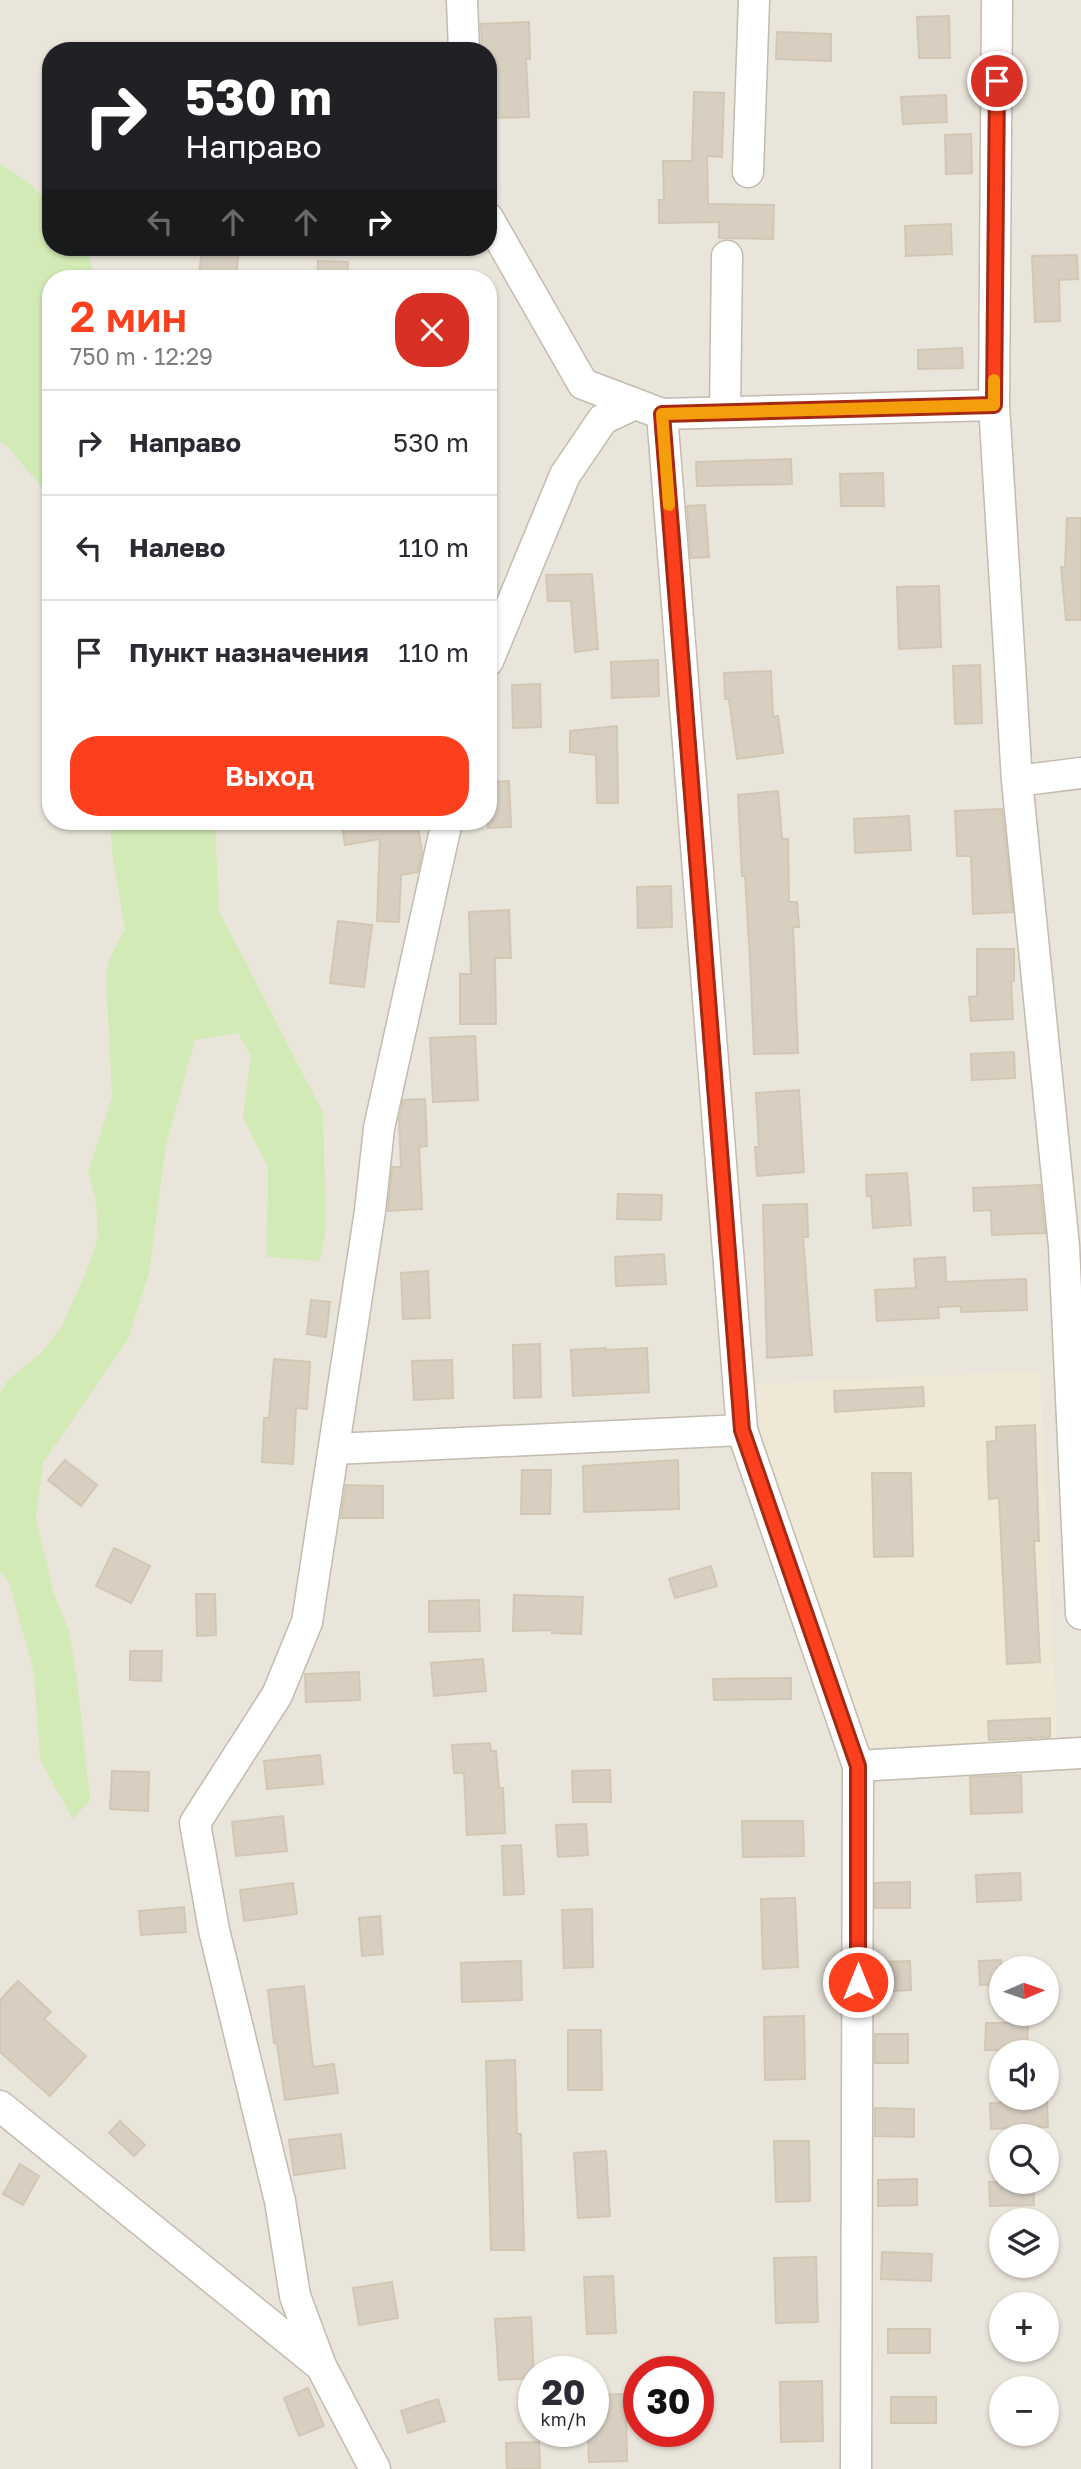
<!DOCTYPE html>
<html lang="ru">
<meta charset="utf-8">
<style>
body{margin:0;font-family:"Golos Text",sans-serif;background:#f7f7f7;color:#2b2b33;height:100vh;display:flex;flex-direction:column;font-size:26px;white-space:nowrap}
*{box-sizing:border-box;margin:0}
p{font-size:23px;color:#7c7c81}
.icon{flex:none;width:38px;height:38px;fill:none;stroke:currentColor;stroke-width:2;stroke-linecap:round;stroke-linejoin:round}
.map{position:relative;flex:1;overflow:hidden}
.drawer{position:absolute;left:42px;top:270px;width:455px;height:560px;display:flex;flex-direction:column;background:#fff;border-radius:28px;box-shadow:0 2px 5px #0004}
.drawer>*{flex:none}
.banner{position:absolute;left:42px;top:42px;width:455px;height:214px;border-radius:28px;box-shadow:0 2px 5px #0004;background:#202124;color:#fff;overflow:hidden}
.needle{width:46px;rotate:88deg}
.controls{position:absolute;left:989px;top:1956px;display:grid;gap:14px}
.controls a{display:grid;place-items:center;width:70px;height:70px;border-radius:50%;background:#fff;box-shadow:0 2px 5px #0004;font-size:35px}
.speed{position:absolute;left:518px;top:2356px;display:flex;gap:14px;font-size:35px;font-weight:700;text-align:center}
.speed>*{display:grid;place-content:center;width:91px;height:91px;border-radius:50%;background:#fff;box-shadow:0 2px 5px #0004;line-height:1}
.speed small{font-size:18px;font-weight:400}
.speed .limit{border:10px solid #d22;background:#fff;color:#111}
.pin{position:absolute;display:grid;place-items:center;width:60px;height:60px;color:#fff;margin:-30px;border:4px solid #fff;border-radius:50%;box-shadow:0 2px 7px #0007}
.me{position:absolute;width:77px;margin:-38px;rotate:0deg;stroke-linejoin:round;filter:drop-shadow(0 0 5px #0008)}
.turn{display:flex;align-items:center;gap:24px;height:147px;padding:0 28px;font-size:32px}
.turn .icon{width:91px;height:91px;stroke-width:2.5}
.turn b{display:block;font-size:49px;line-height:60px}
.lanes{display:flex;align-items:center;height:66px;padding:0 28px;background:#0003;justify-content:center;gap:35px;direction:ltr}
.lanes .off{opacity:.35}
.round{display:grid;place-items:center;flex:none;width:74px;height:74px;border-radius:28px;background:#f7f7f7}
.headline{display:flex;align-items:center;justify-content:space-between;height:119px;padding:0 28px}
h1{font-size:42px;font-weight:600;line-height:52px;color:#fc3f1d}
.button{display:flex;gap:14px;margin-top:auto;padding:14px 28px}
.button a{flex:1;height:80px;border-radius:28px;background:#fc3f1d;color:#fff;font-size:28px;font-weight:600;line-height:80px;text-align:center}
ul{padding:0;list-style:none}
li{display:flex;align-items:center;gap:21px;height:105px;padding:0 28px;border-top:2px solid #e1e1e2}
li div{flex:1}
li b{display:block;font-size:26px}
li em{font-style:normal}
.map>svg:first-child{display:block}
.residential{fill:#eae5da;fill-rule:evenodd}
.education{fill:#efe8d6}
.green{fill:#d2eab5}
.building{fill:#d8cfc1;stroke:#d3c7b4;stroke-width:2}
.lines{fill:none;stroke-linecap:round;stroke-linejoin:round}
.minor-casing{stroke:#c2bbae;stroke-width:33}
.minor{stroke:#fff;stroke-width:30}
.route-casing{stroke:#a42913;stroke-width:18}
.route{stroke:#fc3f1d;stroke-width:12}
.slow{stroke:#f59e0b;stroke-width:12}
</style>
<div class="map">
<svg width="1081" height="2469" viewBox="0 0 1081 2469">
<rect width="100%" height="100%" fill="#f6f3ec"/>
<path class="residential" d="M 0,0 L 1081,0 L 1081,2469 L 0,2469 ZM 51,51 L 488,51 L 488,247 L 51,247 ZM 51,278 L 488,278 L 488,821 L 51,821 ZM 1001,1969 L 1046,1969 L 1046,2014 L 1001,2014 ZM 1001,2053 L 1046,2053 L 1046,2098 L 1001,2098 ZM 1001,2137 L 1046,2137 L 1046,2182 L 1001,2182 ZM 1001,2221 L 1046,2221 L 1046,2266 L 1001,2266 ZM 1001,2305 L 1046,2305 L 1046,2350 L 1001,2350 ZM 534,2371 L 593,2371 L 593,2431 L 534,2431 ZM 639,2371 L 698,2371 L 698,2431 L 639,2431 ZM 1001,2389 L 1046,2389 L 1046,2434 L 1001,2434 Z"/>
<path class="education" d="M 1040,1371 L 1057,1739 L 868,1747 L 761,1453 L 758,1384 Z"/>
<path class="green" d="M 0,164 L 31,184 L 51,208 L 51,247 L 84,247 L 88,252 L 95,278 L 51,278 L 51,499 L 9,448 L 0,441 Z
M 110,821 L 215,821 L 219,911 L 323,1113 L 326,1228 L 320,1261 L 267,1257 L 268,1168 L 243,1118 L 251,1056 L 238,1033 L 195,1040 L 166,1145 L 149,1273 L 128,1339 L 43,1463 L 36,1518 L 54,1595 L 69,1631 L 77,1679 L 90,1800 L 73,1819 L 40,1760 L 34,1673 L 9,1582 L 0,1572 L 0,1393 L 8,1380 L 41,1353 L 61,1328 L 86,1272 L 98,1239 L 96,1201 L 88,1173 L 112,1097 L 106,976 L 109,960 L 125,929 L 113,861 Z"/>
<path class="building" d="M 949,16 L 950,58 L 919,58 L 917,17 Z
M 529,22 L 530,59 L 526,59 L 529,117 L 488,118 L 488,51 L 482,51 L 481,24 Z
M 777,32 L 831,34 L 831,61 L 776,59 Z
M 694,92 L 724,93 L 722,157 L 707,156 L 708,204 L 774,205 L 773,239 L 719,238 L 719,222 L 659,223 L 659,200 L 664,200 L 663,161 L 692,161 Z
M 946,95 L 947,122 L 903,124 L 901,97 Z
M 971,134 L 972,173 L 946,174 L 945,135 Z
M 951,224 L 952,254 L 906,256 L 905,226 Z
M 202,247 L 239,248 L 236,278 L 199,278 Z
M 1077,255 L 1078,279 L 1059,280 L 1060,321 L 1035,322 L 1032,256 Z
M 318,261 L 348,262 L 347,278 L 317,278 Z
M 962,348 L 963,368 L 918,369 L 918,350 Z
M 791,459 L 792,484 L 697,486 L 696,462 Z
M 883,473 L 884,506 L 841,506 L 840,474 Z
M 705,505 L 709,557 L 691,558 L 687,506 Z
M 1067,518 L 1081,518 L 1081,620 L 1066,620 L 1061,567 L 1065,567 Z
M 592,574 L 598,649 L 575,652 L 571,601 L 548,601 L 546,575 Z
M 939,586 L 941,647 L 899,649 L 897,587 Z
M 658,660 L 659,696 L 612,698 L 611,662 Z
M 980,665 L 982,723 L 955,724 L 953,666 Z
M 771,671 L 773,717 L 778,716 L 783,753 L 737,759 L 729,699 L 725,699 L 724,673 Z
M 540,684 L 541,727 L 513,728 L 512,685 Z
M 617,726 L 618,803 L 597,803 L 596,755 L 570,752 L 570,731 Z
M 509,781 L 511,827 L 488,828 L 488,782 Z
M 778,791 L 782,839 L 788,839 L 789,902 L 797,902 L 799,927 L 793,927 L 798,1053 L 754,1054 L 750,959 L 745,876 L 742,876 L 738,795 Z
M 1002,809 L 1013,912 L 973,914 L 971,856 L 957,856 L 955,811 Z
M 909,816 L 911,850 L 855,853 L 854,819 Z
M 341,821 L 417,821 L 422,852 L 418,872 L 401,875 L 399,922 L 377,921 L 380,839 L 345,845 Z
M 671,886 L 672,927 L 638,928 L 637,887 Z
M 509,910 L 511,958 L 495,958 L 496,1024 L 460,1024 L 460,974 L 471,974 L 469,912 Z
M 338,921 L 372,925 L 364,987 L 330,983 Z
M 977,949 L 1014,949 L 1014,981 L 1011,981 L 1013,1019 L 971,1021 L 969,997 L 977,996 Z
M 475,1036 L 478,1100 L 433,1102 L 430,1038 Z
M 1014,1052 L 1015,1078 L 972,1080 L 971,1054 Z
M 799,1090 L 804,1172 L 757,1176 L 755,1147 L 759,1147 L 756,1093 Z
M 425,1099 L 427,1146 L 419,1147 L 422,1209 L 388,1211 L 392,1167 L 401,1167 L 399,1120 L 403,1100 Z
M 907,1173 L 911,1225 L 873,1228 L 871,1196 L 867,1196 L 866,1175 Z
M 1040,1185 L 1045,1233 L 992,1235 L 991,1210 L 974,1211 L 973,1188 Z
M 618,1194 L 662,1195 L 661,1220 L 617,1219 Z
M 807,1204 L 808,1237 L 803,1237 L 812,1355 L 767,1358 L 763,1205 Z
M 664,1254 L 666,1284 L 616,1286 L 615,1257 Z
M 945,1257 L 946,1282 L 1026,1279 L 1027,1310 L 961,1312 L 961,1306 L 938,1307 L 939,1318 L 877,1321 L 875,1290 L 916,1288 L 914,1259 Z
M 428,1271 L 430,1318 L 403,1319 L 401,1273 Z
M 311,1300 L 330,1302 L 326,1337 L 307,1334 Z
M 540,1344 L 541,1397 L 514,1398 L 513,1345 Z
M 606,1348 L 606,1350 L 647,1348 L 649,1392 L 573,1396 L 571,1350 Z
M 274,1359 L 310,1362 L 307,1409 L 296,1408 L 293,1464 L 262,1462 L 264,1418 L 269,1418 Z
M 452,1360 L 453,1398 L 414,1400 L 412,1361 Z
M 923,1387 L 924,1406 L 835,1412 L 834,1391 Z
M 1035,1425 L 1039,1541 L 1034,1541 L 1040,1662 L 1007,1664 L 999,1498 L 989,1499 L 987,1442 L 996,1441 L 996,1427 Z
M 65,1460 L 97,1485 L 81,1506 L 48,1480 Z
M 678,1460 L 679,1509 L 584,1512 L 583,1466 Z
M 522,1470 L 551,1470 L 550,1514 L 521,1514 Z
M 872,1473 L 911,1473 L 913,1556 L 874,1557 Z
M 346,1485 L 383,1486 L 383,1518 L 341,1518 Z
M 114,1548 L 150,1566 L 131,1603 L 96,1586 Z
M 711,1566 L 717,1586 L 675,1598 L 669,1579 Z
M 196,1594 L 215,1594 L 216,1635 L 197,1636 Z
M 514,1595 L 583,1597 L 581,1634 L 552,1633 L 552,1630 L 513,1631 Z
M 479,1600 L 480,1631 L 429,1632 L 429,1601 Z
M 130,1651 L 162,1651 L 161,1681 L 130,1680 Z
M 483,1659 L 486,1691 L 434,1696 L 431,1663 Z
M 359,1672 L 360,1700 L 306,1702 L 305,1674 Z
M 791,1678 L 791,1699 L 714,1700 L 713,1679 Z
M 1050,1718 L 1050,1737 L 989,1740 L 988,1721 Z
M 490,1743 L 491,1751 L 496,1751 L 499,1788 L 503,1788 L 505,1833 L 467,1835 L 464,1773 L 454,1773 L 452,1745 Z
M 320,1755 L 323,1784 L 267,1789 L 264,1761 Z
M 610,1770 L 611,1802 L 573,1802 L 572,1771 Z
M 112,1771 L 149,1772 L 148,1811 L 110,1809 Z
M 1021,1775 L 1022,1812 L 971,1814 L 970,1777 Z
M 283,1816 L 287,1851 L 236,1856 L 232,1822 Z
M 742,1821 L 803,1821 L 804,1856 L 743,1857 Z
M 586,1824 L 588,1855 L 558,1857 L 556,1825 Z
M 521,1845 L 524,1894 L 504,1895 L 502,1846 Z
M 1020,1873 L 1021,1900 L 977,1902 L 976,1875 Z
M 910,1882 L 910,1908 L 875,1908 L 875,1883 Z
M 293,1883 L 297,1914 L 244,1921 L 240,1890 Z
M 795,1898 L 798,1967 L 763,1969 L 761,1899 Z
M 184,1907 L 186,1932 L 141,1935 L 139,1911 Z
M 592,1909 L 593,1967 L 564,1968 L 562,1910 Z
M 380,1916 L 383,1954 L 362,1956 L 359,1918 Z
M 1001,1960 L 1001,1984 L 980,1985 L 979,1961 Z
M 521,1961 L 522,2000 L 462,2002 L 461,1963 Z
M 910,1961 L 911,1990 L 875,1992 L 875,1962 Z
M 18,1981 L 51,2012 L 44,2019 L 86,2056 L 50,2096 L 0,2052 L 0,2000 Z
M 304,1986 L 313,2067 L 334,2064 L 338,2093 L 285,2100 L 277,2043 L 274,2043 L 268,1990 Z
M 804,2016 L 805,2079 L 765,2080 L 764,2017 Z
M 986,2023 L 1028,2023 L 1027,2051 L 985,2050 Z
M 568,2030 L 601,2030 L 602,2090 L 568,2090 Z
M 875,2034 L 908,2034 L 908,2063 L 875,2063 Z
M 515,2060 L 517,2134 L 521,2134 L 524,2250 L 491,2250 L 486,2061 Z
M 1047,2101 L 1048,2127 L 991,2129 L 990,2103 Z
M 875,2108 L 914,2109 L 914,2137 L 875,2136 Z
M 120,2121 L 145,2145 L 134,2156 L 109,2133 Z
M 341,2134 L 345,2168 L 294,2175 L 289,2140 Z
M 774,2141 L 809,2141 L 810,2201 L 776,2202 Z
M 606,2151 L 610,2216 L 578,2218 L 574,2153 Z
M 20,2164 L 39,2176 L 23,2205 L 3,2194 Z
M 917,2179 L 917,2205 L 878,2206 L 878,2180 Z
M 989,2182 L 1033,2182 L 1034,2205 L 990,2206 Z
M 882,2252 L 932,2254 L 931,2281 L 881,2279 Z
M 816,2257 L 818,2322 L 776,2323 L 774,2258 Z
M 613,2276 L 616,2333 L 587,2334 L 584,2277 Z
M 392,2282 L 398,2318 L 359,2325 L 353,2288 Z
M 531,2317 L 534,2378 L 499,2380 L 495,2319 Z
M 888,2329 L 930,2329 L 930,2353 L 888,2353 Z
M 822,2381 L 823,2441 L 781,2442 L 780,2382 Z
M 308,2388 L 324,2426 L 299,2436 L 284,2398 Z
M 626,2394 L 627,2461 L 589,2462 L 588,2431 L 593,2431 L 593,2395 Z
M 891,2397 L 936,2397 L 936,2423 L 891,2423 Z
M 438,2399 L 445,2421 L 408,2433 L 401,2411 Z
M 539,2442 L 540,2469 L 507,2469 L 506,2443 Z"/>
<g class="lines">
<g class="minor-casing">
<path id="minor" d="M 462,0 L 464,51
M 997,0 L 994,405 L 1017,781 L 1064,1246 L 1081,1614
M 748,172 L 754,0
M 488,218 L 583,384 L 662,414 L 994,405
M 725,412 L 727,256
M 662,414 L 742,1430 L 858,1766 L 856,2469
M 488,661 L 565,475 L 603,419 L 635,404
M 1017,781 L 1081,773
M 334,1449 L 742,1430
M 858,1766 L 1081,1753
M 0,2106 L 321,2366 L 375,2469
M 321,2366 L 295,2296 L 280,2201 L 214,1930 L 195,1823 L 277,1695 L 307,1622 L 370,1211 L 379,1128 L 447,821"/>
</g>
<use href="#minor" class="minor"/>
</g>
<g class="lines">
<g class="route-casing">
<path id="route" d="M 858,1982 L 858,1766 L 742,1430 L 662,414 L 994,405 L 997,81"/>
</g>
<use href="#route" class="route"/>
<path class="slow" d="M 669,505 L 662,414 L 994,405 L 994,380"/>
</g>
</svg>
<div class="controls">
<a><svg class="needle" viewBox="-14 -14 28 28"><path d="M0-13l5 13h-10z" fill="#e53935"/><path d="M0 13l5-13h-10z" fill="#7c7c81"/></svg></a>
<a><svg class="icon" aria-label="sound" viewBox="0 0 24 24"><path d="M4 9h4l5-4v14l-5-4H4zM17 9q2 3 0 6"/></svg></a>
<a><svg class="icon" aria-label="search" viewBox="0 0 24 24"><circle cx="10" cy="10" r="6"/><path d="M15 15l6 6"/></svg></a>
<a><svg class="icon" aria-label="layers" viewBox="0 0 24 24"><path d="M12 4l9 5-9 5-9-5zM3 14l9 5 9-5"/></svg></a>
<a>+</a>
<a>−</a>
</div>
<div class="speed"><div>20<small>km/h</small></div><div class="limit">30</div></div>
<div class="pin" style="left:997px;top:81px;background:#d93025"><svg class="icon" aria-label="arrive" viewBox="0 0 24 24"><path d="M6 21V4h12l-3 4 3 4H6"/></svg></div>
<svg class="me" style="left:858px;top:1982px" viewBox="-20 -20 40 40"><circle r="17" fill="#fc3f1d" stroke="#fff" stroke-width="3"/><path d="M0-11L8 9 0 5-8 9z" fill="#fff"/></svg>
<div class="banner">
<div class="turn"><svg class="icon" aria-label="right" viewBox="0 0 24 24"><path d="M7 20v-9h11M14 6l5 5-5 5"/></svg><div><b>530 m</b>Направо</div></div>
<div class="lanes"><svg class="icon off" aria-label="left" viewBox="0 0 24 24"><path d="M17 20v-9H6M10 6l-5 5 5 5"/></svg><svg class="icon off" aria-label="ahead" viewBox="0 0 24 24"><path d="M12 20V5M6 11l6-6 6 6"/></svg><svg class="icon off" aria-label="ahead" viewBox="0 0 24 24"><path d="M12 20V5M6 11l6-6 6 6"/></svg><svg class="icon" aria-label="right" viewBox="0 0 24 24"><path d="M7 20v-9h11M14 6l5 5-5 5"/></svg></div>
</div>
<section class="drawer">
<div class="headline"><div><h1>2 мин</h1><p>750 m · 12:29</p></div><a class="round" style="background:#d93025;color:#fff"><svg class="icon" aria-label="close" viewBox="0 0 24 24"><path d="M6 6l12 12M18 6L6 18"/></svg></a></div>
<ul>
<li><svg class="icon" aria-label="right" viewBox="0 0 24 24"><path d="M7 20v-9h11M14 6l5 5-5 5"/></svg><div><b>Направо</b></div><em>530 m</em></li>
<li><svg class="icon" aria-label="left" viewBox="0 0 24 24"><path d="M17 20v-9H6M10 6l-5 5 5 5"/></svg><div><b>Налево</b></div><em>110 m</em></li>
<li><svg class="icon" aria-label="arrive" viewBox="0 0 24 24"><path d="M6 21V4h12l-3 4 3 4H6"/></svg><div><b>Пункт назначения</b></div><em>110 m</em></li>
</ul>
<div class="button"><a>Выход</a></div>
</section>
</div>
